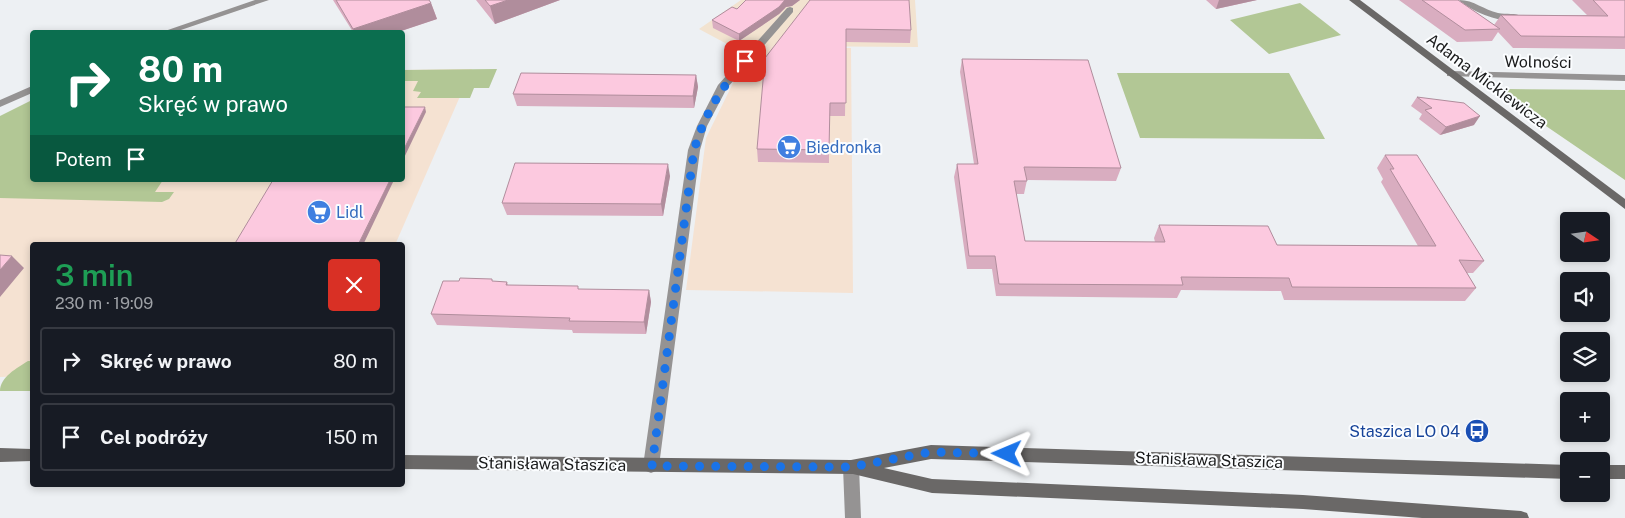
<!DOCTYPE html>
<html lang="pl">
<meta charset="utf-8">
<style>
body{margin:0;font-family:"Public Sans",sans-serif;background:#242831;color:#f1f3f6;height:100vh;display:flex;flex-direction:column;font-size:19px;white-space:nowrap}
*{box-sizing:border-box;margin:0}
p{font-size:16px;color:#9ea1a6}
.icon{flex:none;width:28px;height:28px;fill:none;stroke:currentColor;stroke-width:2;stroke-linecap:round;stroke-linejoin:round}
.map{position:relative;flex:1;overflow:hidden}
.panel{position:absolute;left:30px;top:242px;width:375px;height:245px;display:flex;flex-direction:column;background:#171b24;border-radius:5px;box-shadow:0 2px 8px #0003}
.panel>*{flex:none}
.banner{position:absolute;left:30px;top:30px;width:375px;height:152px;border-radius:5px;box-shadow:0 2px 8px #0003;background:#0b6e4f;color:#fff;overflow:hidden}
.needle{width:32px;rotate:103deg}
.controls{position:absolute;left:1560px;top:212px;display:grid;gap:10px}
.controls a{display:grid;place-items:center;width:50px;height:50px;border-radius:5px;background:#171b24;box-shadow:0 2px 8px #0003;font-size:25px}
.pin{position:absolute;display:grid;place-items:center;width:42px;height:42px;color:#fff;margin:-21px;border-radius:10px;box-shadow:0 2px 8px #0006}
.me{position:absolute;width:55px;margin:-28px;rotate:271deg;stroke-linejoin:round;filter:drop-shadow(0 0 4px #0008)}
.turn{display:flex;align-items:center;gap:18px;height:105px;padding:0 25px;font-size:22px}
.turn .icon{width:65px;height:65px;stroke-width:2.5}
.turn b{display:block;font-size:35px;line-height:42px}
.then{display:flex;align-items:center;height:48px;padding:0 25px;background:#0003;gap:10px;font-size:19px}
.round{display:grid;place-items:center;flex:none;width:52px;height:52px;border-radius:5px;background:#242831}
.headline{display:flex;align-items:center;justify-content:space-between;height:85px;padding:0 25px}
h1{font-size:30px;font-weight:600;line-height:38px;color:#1e9e55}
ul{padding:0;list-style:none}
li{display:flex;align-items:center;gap:15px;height:68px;margin:0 10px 8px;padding:0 15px;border:2px solid #363941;border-radius:5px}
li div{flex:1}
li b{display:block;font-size:19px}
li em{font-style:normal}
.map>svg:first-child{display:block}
.commercial{fill:#f5e2d2}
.industrial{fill:#f2e3d0}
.green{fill:#b2c795}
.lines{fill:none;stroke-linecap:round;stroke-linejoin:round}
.street{fill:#959393;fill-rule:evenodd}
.secondary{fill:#6a6867;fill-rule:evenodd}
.wall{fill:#d9adc0}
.shaded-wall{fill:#b08d9c}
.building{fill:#fcc9df;stroke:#b08d9c}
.route{stroke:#1a73e8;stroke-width:9;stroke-dasharray:0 16.2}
.labels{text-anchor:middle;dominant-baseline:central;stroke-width:4;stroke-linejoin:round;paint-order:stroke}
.street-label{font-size:16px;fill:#191a1b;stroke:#fbfdff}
.shop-label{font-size:16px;fill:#366cbe;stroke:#fbfdff;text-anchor:start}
.transit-label{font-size:16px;fill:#164399;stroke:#fbfdff;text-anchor:end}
</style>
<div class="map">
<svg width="1625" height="518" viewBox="0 0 1625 518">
<rect width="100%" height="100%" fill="#edf0f3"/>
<path class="commercial" d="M 768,46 L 851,48 L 853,293 L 686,290 L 706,138 L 735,79 Z
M 472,69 L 395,245 L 32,245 L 32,376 L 0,377 L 0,192 L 159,180 L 402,180 L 403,70 Z"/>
<path class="industrial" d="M 741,0 L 915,0 L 918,47 L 768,46 L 755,59 L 699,29 Z"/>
<path class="green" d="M 1300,3 L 1341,35 L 1269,54 L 1230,20 Z
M 497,69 L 489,88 L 474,88 L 470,98 L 417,98 L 421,92 L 413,91 L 418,81 L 403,81 L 403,70 Z
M 1117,73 L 1289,73 L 1325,139 L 1140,138 Z
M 1505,89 L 1625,90 L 1625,180 L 1505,98 L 1502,92 Z
M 32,100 L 32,180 L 163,180 L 155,192 L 174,192 L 169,199 L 162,202 L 0,198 L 0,116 Z
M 28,361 L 32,361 L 32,391 L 0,391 C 0,377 17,368 28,361 Z"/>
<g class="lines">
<path class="street" d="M 255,0 L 269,0 L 175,32 L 162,32 Z
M 1459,0 C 1474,0 1484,10 1498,13 C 1506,15 1516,12 1522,17 C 1509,28 1470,11 1459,0 Z
M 790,7 L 793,8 L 793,12 L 727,88 L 707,126 L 700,150 L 659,466 L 656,471 L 651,473 L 646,471 L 643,466 L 688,150 L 697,126 L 718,85 L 787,8 Z
M 1451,71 L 1625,75 L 1625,81 L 1447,76 L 1447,72 Z
M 32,86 L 32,93 L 0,107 L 0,100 Z
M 851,460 L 856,462 L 859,467 L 861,518 L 845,518 L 843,467 L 846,462 Z"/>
<path class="secondary" d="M 1349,0 L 1360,0 L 1625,199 L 1625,209 Z
M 931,445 L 1569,465 L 1569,479 L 931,459 L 884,468 L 932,479 L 1303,495 L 1521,511 L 1527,513 L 1529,518 L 1422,518 L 1303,509 L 932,493 L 853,474 L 402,469 L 402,455 L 851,460 Z
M 0,448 L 32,449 L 32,461 L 0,462 Z
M 1601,465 L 1625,465 L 1625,479 L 1601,479 Z"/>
</g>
<path class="wall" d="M 333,0 L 429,0 L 431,3 L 437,19 L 398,32 L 353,32 Z
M 476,0 L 560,0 L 495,24 Z
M 746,0 L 800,0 L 792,6 L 786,7 L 779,14 L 739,41 L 713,28 L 712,20 L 737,9 Z
M 810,0 L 911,30 L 910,43 L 846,42 L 845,116 L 829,116 L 829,163 L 758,162 L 757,149 Z
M 1206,0 L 1257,0 L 1216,9 Z
M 1399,0 L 1458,0 L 1494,25 L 1501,15 L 1587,15 L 1572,0 L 1625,0 L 1625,49 L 1513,48 L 1498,32 L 1492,41 L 1457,42 Z
M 962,59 L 1121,168 L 1116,181 L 1027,180 L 1024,194 L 1016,194 L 1025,241 L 1155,242 L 1154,238 L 1159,225 L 1277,245 L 1418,246 L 1381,182 L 1383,179 L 1377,168 L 1385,155 L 1484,261 L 1473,273 L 1467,273 L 1476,288 L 1465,301 L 1284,300 L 1281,291 L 1181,290 L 1177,298 L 996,296 L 992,269 L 967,269 L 954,177 L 957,164 L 974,164 L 960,72 Z
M 696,75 L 698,87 L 694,108 L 517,106 L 513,94 Z
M 1417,97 L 1474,125 L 1440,135 L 1419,119 L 1422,114 L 1411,106 Z
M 670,176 L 663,216 L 507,215 L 502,203 Z
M 459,281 L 507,282 L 508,285 L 580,290 L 649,290 L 651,302 L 646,334 L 573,333 L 572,330 L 437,325 L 431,314 Z"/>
<path class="shaded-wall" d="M 508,0 L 560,0 L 495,24 L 490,6 Z
M 785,0 L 800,0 L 792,6 L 786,7 L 779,14 L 739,41 L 739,34 Z
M 1219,0 L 1257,0 L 1216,9 Z
M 431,3 L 437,19 L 398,32 L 355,32 L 353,29 Z
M 696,75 L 698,87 L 694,108 L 693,96 Z
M 425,107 L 426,112 L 402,162 L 402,153 Z
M 1480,116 L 1474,125 L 1440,135 L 1446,127 Z
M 668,164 L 670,176 L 663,216 L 661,204 Z
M 390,180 L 394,180 L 363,245 L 358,245 Z
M 12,256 L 24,268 L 0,297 L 0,270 Z
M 649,290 L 651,302 L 646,334 L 644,322 Z"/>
<path class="building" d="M 336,0 L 429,0 L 431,3 L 353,29 Z
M 485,0 L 508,0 L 490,6 Z
M 746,0 L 785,0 L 779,7 L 739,34 L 712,20 L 732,7 L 737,9 Z
M 810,0 L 909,0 L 911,30 L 846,29 L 846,103 L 830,103 L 829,150 L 757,149 L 765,58 Z
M 1422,0 L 1458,0 L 1500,29 L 1465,30 Z
M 1593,0 L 1625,0 L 1625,37 L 1521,36 L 1501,15 L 1608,16 Z
M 962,59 L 1088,60 L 1121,168 L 1024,167 L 1027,181 L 1014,181 L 1025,241 L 1165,242 L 1159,225 L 1268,226 L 1277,245 L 1436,246 L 1390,169 L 1394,169 L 1385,155 L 1417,155 L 1484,261 L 1459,260 L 1476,288 L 1292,287 L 1289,278 L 1181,277 L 1183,285 L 999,284 L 995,256 L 969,256 L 957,164 L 978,164 Z
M 521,73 L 696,75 L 693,96 L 513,94 Z
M 1417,97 L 1464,103 L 1480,116 L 1446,127 L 1425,110 L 1432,108 Z
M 402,107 L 425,107 L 402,153 Z
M 515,163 L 668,164 L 661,204 L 502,203 Z
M 273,180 L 390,180 L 358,245 L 234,245 Z
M 0,255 L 12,256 L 0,270 Z
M 460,278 L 492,279 L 492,281 L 507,282 L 506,285 L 578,286 L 578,289 L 649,290 L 644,322 L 569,321 L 570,318 L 431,314 L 443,281 L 459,281 Z"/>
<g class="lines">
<path class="route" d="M 745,61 C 720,89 705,114 694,150 L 652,466 L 851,467 L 931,452 L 1007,454"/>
</g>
<defs>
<g id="supermarket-disc" transform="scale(1.25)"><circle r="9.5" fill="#3f7fe0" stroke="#fbfdff"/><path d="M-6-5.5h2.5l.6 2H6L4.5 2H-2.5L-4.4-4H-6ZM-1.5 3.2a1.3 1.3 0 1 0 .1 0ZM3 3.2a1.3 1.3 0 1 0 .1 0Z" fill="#fff"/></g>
<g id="bus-disc" transform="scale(1.25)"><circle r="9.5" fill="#1a4fb4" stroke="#fbfdff"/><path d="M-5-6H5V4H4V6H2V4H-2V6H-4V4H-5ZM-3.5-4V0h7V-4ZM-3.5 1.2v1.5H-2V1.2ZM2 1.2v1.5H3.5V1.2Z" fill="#fff"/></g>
</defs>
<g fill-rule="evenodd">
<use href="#supermarket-disc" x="789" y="147"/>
<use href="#supermarket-disc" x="319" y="212"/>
<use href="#bus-disc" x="1477" y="431"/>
</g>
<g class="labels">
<g class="street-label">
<text transform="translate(1538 62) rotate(1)">Wolności</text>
<text transform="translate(1487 81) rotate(37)">Adama Mickiewicza</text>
<text transform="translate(1209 460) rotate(2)">Stanisława Staszica</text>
<text transform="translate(552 464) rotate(1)">Stanisława Staszica</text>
</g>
<g class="shop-label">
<text x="806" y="147">Biedronka</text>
<text x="336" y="212">Lidl</text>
</g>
<g class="transit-label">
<text x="1460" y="431">Staszica LO 04</text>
</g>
</g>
</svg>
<div class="controls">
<a><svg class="needle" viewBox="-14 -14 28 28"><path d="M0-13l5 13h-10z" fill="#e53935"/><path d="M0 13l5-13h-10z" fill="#9ea1a6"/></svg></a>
<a><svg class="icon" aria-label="sound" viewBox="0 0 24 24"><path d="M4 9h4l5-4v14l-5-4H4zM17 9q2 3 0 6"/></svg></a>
<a><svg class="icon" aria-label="layers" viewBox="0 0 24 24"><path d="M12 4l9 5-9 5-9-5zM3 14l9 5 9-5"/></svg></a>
<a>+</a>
<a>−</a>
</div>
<div class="pin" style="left:745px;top:61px;background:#d93025"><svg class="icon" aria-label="arrive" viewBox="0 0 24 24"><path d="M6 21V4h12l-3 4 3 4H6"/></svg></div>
<svg class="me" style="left:1007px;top:454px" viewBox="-20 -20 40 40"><path d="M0-17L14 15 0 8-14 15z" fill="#1a73e8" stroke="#fff" stroke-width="4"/></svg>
<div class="banner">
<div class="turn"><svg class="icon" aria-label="right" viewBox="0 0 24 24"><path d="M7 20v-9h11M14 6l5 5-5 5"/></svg><div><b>80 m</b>Skręć w prawo</div></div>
<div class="then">Potem<svg class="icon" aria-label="arrive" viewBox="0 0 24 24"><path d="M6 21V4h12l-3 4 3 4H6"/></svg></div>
</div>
<section class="panel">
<div class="headline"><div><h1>3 min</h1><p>230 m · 19:09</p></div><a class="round" style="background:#d93025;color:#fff"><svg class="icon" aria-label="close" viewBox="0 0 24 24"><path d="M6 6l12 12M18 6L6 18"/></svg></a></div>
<ul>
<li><svg class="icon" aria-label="right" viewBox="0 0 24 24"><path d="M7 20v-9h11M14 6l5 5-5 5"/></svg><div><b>Skręć w prawo</b></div><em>80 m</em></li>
<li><svg class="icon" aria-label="arrive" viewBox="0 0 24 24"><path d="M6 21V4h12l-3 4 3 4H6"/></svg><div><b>Cel podróży</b></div><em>150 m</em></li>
</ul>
</section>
</div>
